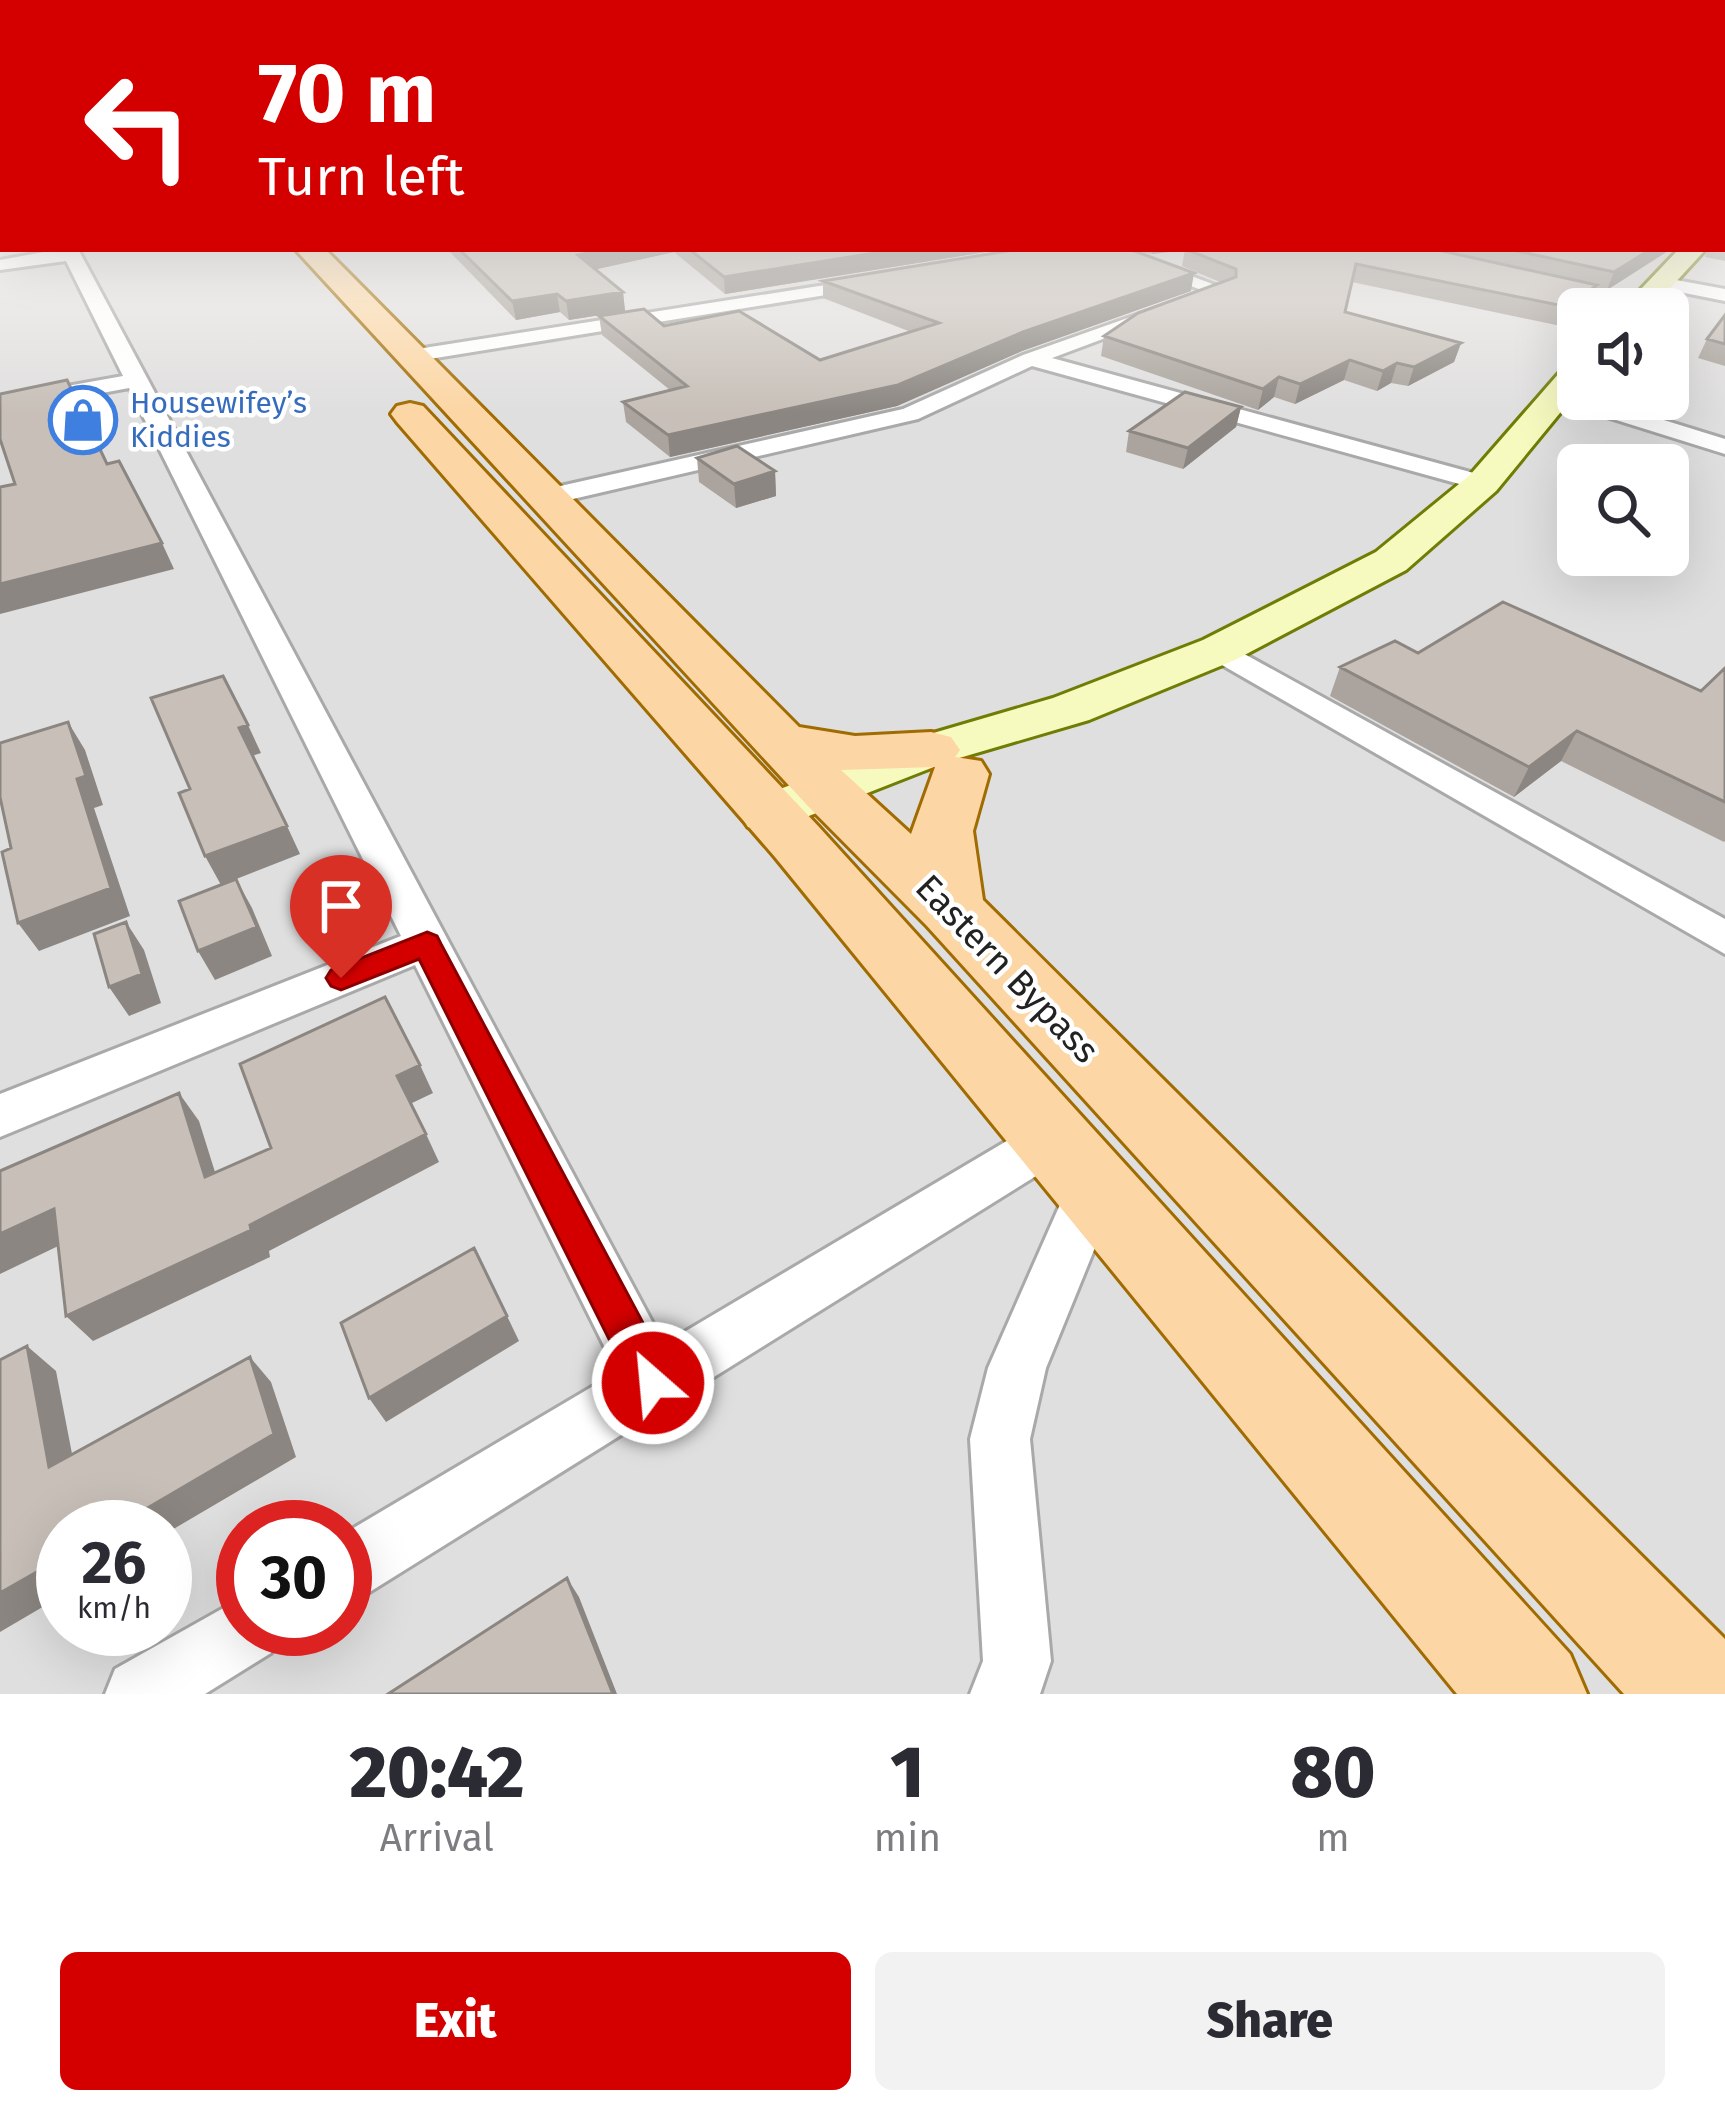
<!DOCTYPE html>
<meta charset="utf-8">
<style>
body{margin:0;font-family:"Fira Sans",sans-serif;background:#f2f2f3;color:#2b2b33;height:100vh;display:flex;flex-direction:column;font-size:45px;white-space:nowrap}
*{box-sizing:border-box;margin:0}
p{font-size:39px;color:#7c7c81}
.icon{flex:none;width:66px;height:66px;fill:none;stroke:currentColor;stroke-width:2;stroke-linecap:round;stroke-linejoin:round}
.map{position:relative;height:1694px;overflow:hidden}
.panel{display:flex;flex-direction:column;background:#fff;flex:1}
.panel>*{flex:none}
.guide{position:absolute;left:0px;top:0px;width:1725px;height:252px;box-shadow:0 12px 48px #0002;background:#d40000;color:#fff;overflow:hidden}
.controls{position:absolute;left:1557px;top:288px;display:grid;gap:24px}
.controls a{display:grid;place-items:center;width:132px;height:132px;border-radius:18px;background:#fff;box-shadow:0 12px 48px #0002;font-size:60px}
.speed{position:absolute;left:36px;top:1500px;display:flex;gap:24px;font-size:60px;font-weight:700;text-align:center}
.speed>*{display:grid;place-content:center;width:156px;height:156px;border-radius:50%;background:#fff;box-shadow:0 12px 48px #0002;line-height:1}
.speed small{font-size:30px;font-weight:400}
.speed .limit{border:18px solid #d22;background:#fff;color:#111}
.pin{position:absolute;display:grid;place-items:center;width:102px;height:102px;color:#fff;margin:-123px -51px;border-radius:50% 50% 50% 0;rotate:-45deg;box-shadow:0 0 12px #0007}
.pin .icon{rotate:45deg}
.me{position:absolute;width:132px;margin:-66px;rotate:333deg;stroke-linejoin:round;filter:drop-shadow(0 0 9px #0008)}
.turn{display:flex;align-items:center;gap:42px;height:252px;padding:0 60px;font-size:54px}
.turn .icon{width:156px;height:156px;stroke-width:2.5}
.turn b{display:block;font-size:84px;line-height:102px}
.eta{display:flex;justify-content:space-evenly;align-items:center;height:204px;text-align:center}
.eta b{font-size:72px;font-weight:800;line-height:84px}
.button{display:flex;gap:24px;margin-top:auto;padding:24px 60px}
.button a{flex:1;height:138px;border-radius:18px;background:#d40000;color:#fff;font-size:48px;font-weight:800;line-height:138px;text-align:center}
.button a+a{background:#f2f2f3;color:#2b2b33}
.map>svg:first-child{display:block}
.residential{fill:#e0dfdf;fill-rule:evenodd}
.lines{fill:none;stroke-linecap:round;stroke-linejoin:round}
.street-casing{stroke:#a9a9a9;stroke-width:6}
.secondary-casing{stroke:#707d05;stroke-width:6}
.primary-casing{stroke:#a06b00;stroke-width:6}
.street{fill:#fff;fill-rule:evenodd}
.secondary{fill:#f7fabf;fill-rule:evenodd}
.primary{fill:#fcd6a4;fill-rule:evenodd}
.wall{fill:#aba49e}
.shaded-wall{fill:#8b8681}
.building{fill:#c7bfb8;stroke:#8b8681;stroke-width:3}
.route{fill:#d40000;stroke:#8a0000;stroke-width:3}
.labels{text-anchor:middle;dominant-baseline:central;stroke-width:9;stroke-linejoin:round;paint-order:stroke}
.far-shop-label{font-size:30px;fill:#366cbe;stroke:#fff;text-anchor:start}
.street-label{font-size:36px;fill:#222;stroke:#fff}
</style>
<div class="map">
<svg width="1725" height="1694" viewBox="0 0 1725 1694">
<rect width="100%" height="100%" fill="#f2efe9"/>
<path class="residential" d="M 0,176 L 3,249 L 1722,249 L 1725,176 L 1725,1694 L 0,1694 ZM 1578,309 L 1668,309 L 1668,399 L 1578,399 ZM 1578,465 L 1668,465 L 1668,555 L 1578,555 ZM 63,1527 L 165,1527 L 165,1629 L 63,1629 ZM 243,1527 L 345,1527 L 345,1629 L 243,1629 Z"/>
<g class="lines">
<g class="street-casing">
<path id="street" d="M 0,178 L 3,178 L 3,186 L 0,186 Z
M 0,205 L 3,205 L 3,215 L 0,215 Z
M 60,249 L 78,249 L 664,1344 L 1032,1126 L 1050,1119 L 1068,1126 L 1075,1141 L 1068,1156 L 368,1593 L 345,1603 L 345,1533 L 617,1372 L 415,965 L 0,1137 L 0,1094 L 401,936 L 129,388 L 0,412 L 0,398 L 123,376 L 66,261 L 0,270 L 0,260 Z
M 1095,249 L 1120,249 L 1231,291 L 1052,358 L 1492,478 L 1496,483 L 1492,488 L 1474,488 L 1032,366 L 918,419 L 547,505 L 534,497 L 547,489 L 903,409 L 1023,355 L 1204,291 Z
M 876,277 L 885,282 L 882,286 L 411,362 L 400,356 L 411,350 Z
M 1660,277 L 1725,289 L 1725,301 L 1654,287 L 1654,279 Z
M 1546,278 L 1641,298 L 1651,304 L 1638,309 L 1539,288 L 1539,280 Z
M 1557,387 L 1578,393 L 1578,399 L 1596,399 L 1725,439 L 1725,454 L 1549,399 L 1549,389 Z
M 1219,640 L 1725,919 L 1725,954 L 1208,657 L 1203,650 Z
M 1092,1168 L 1110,1175 L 1118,1191 L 1046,1368 L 1030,1439 L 1051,1661 L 1040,1694 L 970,1694 L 983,1661 L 970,1439 L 988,1368 L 1066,1191 L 1074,1175 Z
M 243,1597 L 243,1629 L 281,1629 L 271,1653 L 205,1694 L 105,1694 L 115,1669 Z"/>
</g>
<g class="secondary-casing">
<path id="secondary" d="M 1679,249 L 1706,249 L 1651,309 L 1622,309 Z
M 1578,362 L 1578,391 L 1496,491 L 1406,570 L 1235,660 L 1089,720 L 949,761 L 768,832 L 748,827 L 740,814 L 748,801 L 913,739 L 1053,698 L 1203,640 L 1376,552 L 1470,475 L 1567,364 Z"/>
</g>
<g class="primary-casing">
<path id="primary" d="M 295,249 L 325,249 L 799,727 L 855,736 L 931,732 L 951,737 L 960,750 L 955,757 L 981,761 L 989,774 L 973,831 L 983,900 L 1725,1639 L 1725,1694 L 1624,1694 L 927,926 L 806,804 ZM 935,767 L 911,834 L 841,770 Z
M 410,403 L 423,406 L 819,827 L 1570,1654 L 1587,1694 L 1457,1694 L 775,857 L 397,422 L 391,414 L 397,406 Z"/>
</g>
<use href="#street" class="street"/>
<use href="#secondary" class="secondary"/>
<use href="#primary" class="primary"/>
</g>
<path class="wall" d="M 1722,176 L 1725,176 L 1725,261 L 1705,257 L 1708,249 L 1722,249 Z
M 447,249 L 1004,249 L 725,294 L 674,252 L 595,269 L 623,292 L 625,311 L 569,320 L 560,312 L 516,320 Z
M 1020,249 L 1671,249 L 1607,290 L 1596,287 L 1590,303 L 1561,326 L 1352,282 L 1345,312 L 1461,343 L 1454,362 L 1408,386 L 1391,383 L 1377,391 L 1344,380 L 1295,404 L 1274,397 L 1258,410 L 1101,356 L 1104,336 L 1222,283 L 1182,266 L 1185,250 L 1152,254 L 1137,252 L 1191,291 L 1022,351 L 897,406 L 670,457 L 626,422 L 623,402 L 670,390 L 602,335 L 599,316 L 664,326 L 820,360 L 911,332 L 823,298 L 823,281 Z
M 1725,315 L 1725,366 L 1698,358 L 1707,339 Z
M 1241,407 L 1236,427 L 1183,469 L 1126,452 L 1129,431 Z
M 697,458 L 775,471 L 776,496 L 736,508 L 699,482 Z
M 1418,653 L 1701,691 L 1725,668 L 1725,841 L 1724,842 L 1561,761 L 1514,797 L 1330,696 L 1340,667 Z"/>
<path class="shaded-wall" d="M 607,249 L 673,249 L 674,252 L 580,273 L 578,255 Z
M 900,249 L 1004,249 L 725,294 L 724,277 Z
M 1153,249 L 1195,249 L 1152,254 Z
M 1651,249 L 1671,249 L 1607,290 L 1614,272 Z
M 1194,273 L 1191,291 L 1022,351 L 897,406 L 670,457 L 668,435 L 1023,332 Z
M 1597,285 L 1590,303 L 1582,309 L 1578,309 L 1578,312 L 1561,326 L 1568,307 Z
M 623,292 L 625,311 L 569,320 L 566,301 Z
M 557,294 L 560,312 L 516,320 L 512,301 Z
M 1461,343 L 1454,362 L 1408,386 L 1414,367 Z
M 1350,360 L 1344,380 L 1295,404 L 1300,384 Z
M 1397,363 L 1391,383 L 1377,391 L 1383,371 Z
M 1279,377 L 1274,397 L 1258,410 L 1263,389 Z
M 1241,407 L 1236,427 L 1183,469 L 1188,448 Z
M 775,471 L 776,496 L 736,508 L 734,484 Z
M 162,543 L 174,569 L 0,614 L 0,584 Z
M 68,722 L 85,750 L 103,805 L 94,808 L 130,916 L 39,951 L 18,923 L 77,779 Z
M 248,725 L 261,753 L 252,756 L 239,728 Z
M 1577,731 L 1561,761 L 1514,797 L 1529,767 Z
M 287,826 L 300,854 L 221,885 L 205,856 Z
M 236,879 L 252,908 L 272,956 L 215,980 L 198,951 Z
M 126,922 L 144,950 L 161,1003 L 129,1016 L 109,987 Z
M 420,1065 L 433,1093 L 410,1104 L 397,1076 Z
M 179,1093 L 199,1121 L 225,1204 L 205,1177 Z
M 426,1134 L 439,1162 L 269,1251 L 270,1257 L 93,1341 L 66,1316 Z
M 54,1209 L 79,1236 L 0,1274 L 0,1234 Z
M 507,1316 L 519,1341 L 386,1422 L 369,1398 Z
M 27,1346 L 56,1371 L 79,1490 L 49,1467 Z
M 250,1357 L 271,1382 L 296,1457 L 165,1534 L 165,1527 L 115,1527 Z
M 63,1557 L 63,1595 L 0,1632 L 0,1593 Z
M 567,1578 L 579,1597 L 617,1694 L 613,1694 Z"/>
<path class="building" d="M 1722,176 L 1725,176 L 1725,243 L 1722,242 Z
M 459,249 L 607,249 L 578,255 L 623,292 L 566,301 L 557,294 L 512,301 Z
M 689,249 L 900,249 L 724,277 Z
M 1020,249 L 1129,249 L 1194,273 L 1023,332 L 898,385 L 668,435 L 623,402 L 687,386 L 599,316 L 644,309 L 664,326 L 739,311 L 820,360 L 939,323 L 823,281 Z
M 1185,249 L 1433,249 L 1597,285 L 1568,307 L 1356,264 L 1345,312 L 1461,343 L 1414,367 L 1397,363 L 1383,371 L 1350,360 L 1300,384 L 1279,377 L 1263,389 L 1104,336 L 1138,313 L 1236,277 L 1236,269 Z
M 1508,249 L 1651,249 L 1614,272 Z
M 1725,315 L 1725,344 L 1707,339 Z
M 67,380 L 107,464 L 119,461 L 162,543 L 0,584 L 0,487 L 15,484 L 0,439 L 0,394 Z
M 1185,392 L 1241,407 L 1188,448 L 1129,431 Z
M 737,446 L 775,471 L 734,484 L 697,458 Z
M 1503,602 L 1701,691 L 1725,668 L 1725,802 L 1577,731 L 1529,767 L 1340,667 L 1395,641 L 1418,653 Z
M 223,676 L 248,725 L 239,728 L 287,826 L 205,856 L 179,793 L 190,789 L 151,698 Z
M 68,722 L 86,776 L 77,779 L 111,888 L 18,923 L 2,852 L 11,848 L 0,797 L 0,743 Z
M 236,879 L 257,927 L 198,951 L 179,901 Z
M 126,922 L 142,974 L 109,987 L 94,934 Z
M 385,997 L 420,1065 L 397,1076 L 426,1134 L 250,1225 L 251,1230 L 66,1316 L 54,1209 L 0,1234 L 0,1171 L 179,1093 L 205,1177 L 271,1148 L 240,1064 Z
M 474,1248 L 507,1316 L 369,1398 L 341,1323 Z
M 27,1346 L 49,1467 L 250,1357 L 274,1434 L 115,1527 L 63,1527 L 63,1557 L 0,1593 L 0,1360 Z
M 567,1578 L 613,1694 L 388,1694 Z"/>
<linearGradient id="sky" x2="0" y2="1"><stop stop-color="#8fc0e4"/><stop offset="0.43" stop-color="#f9f8f5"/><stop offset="1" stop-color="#f9f8f5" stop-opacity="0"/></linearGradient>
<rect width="1725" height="413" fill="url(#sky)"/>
<path class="route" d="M 427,932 L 437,936 L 441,944 L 667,1368 L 673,1383 L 667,1397 L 653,1403 L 638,1397 L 419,959 L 341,990 L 331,986 L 326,978 L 331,970 Z"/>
<defs>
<g id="shop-ring" transform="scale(3.45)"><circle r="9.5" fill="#fff" stroke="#3f7fe0" stroke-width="1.5"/><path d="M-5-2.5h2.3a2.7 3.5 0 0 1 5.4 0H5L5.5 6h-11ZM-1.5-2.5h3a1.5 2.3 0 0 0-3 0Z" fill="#3f7fe0"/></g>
</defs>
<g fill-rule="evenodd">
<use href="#shop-ring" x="83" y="420"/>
</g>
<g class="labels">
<g class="far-shop-label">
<text x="130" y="403">Housewifey’s<tspan x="130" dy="34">Kiddies</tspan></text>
</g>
<g class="street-label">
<text transform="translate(1007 969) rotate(46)">Eastern Bypass</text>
</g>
</g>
</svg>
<div class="controls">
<a><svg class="icon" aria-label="sound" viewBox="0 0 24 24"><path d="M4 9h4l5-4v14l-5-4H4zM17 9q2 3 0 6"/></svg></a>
<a><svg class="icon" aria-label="search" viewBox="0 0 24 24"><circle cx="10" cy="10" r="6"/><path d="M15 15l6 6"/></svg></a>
</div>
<div class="speed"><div>26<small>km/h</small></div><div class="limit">30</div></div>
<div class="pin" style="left:341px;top:978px;background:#d93025"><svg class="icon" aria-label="arrive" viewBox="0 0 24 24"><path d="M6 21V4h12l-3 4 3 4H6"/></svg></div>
<svg class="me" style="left:653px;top:1383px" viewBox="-20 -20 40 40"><circle r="17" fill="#d40000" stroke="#fff" stroke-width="3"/><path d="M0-11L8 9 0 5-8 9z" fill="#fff"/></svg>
<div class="guide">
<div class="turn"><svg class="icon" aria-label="left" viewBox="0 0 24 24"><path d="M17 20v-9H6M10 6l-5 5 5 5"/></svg><div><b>70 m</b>Turn left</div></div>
</div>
</div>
<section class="panel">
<div class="eta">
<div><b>20:42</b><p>Arrival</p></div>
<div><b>1</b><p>min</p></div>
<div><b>80</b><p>m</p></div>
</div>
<div class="button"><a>Exit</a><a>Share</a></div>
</section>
